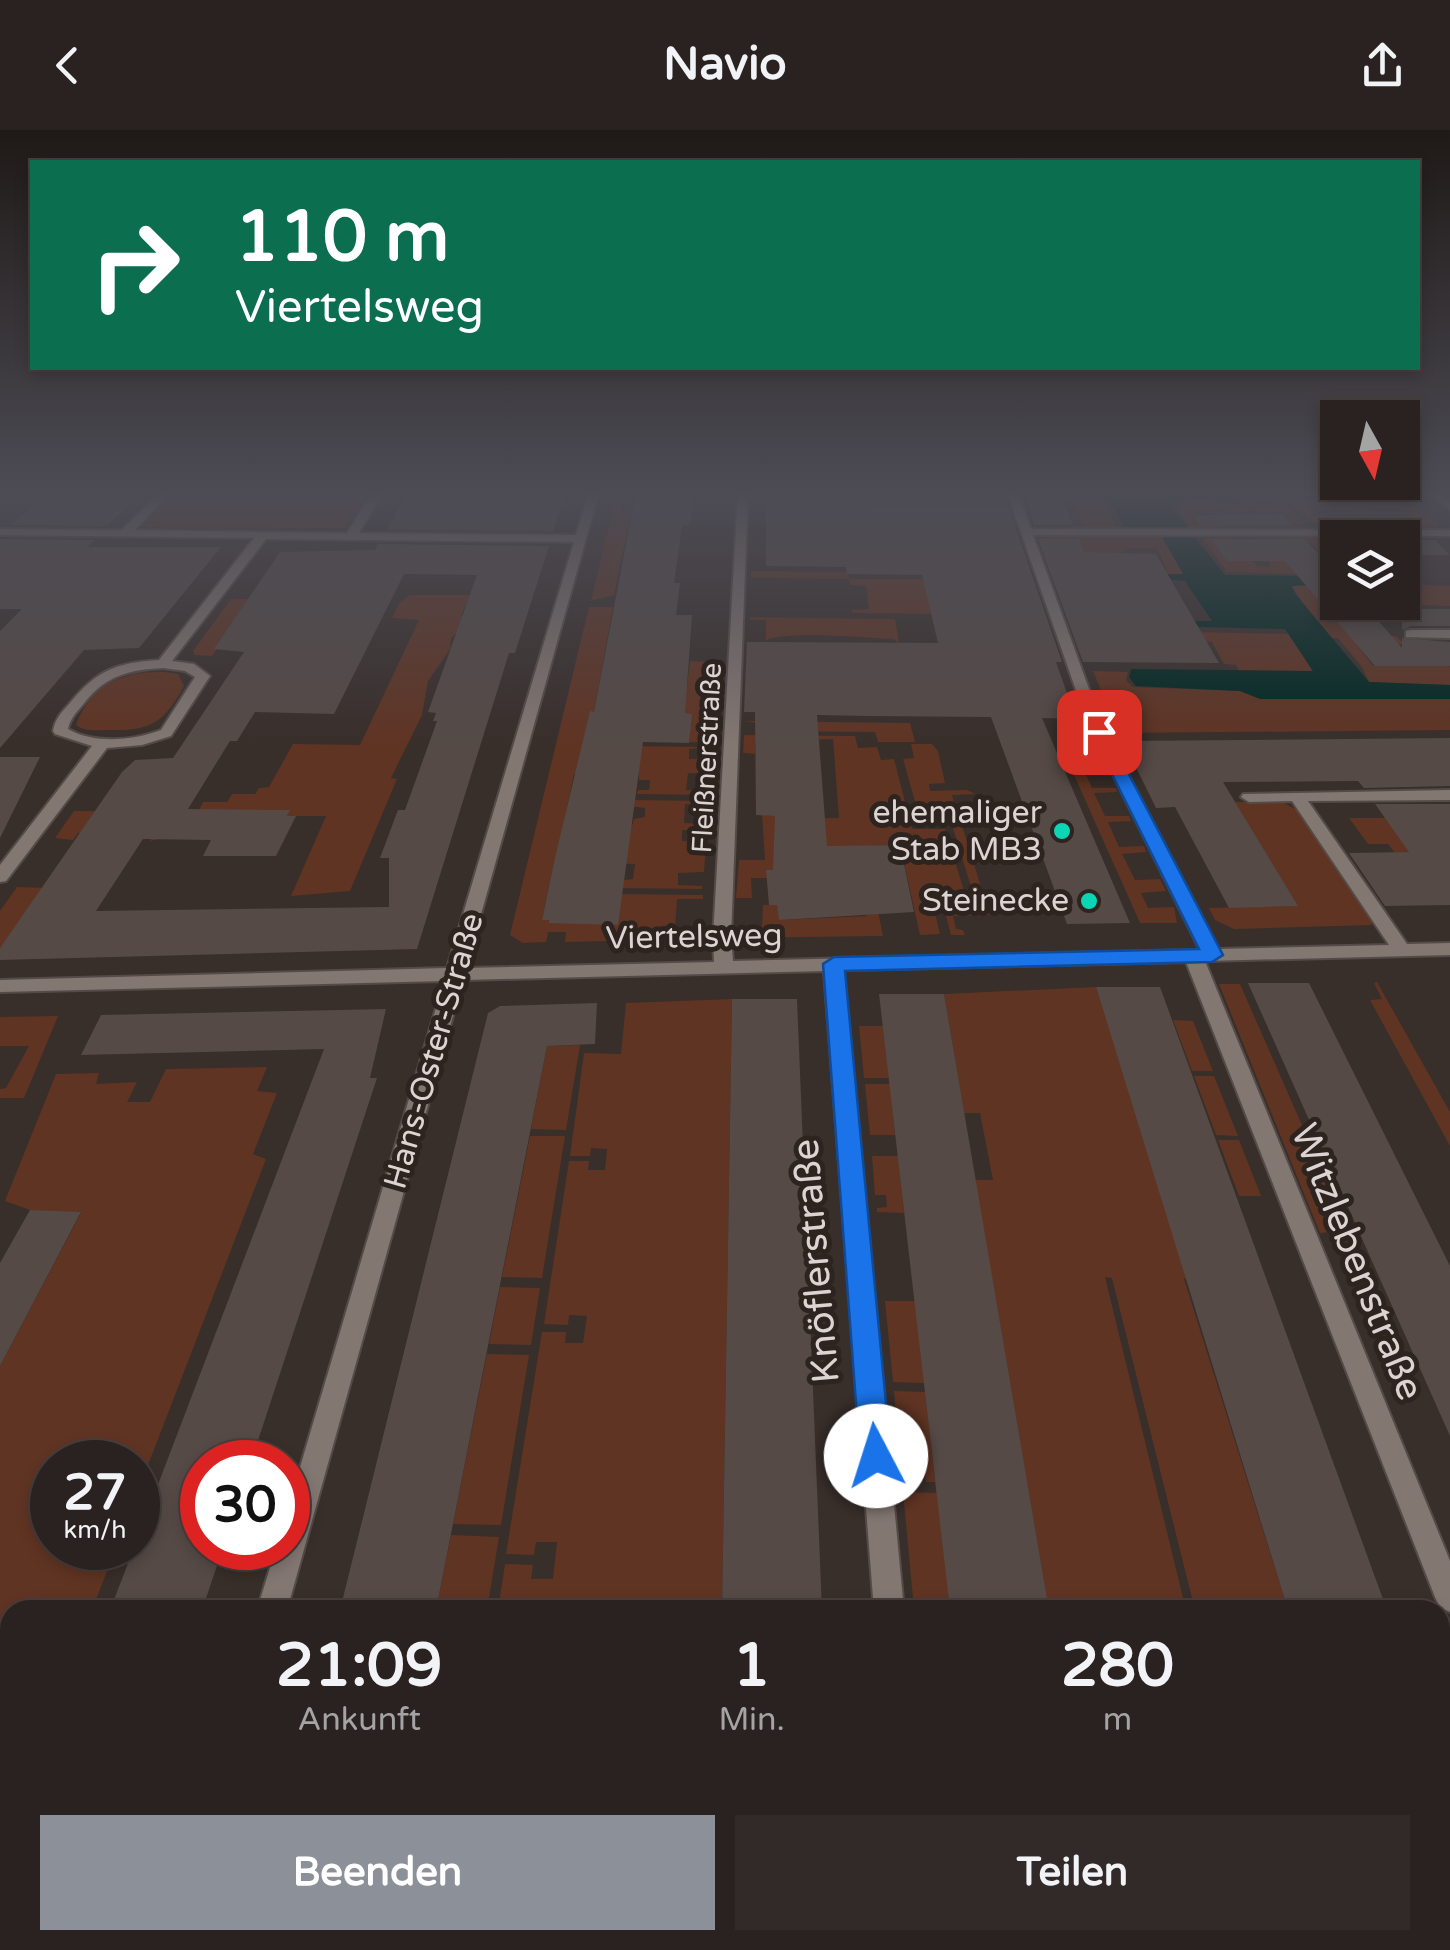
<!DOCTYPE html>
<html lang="de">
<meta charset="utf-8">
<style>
body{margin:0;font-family:"Varela Round",sans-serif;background:#322a29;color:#f1f3f6;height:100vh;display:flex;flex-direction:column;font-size:38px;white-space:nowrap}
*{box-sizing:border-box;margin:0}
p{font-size:32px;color:#a5a4a5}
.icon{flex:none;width:55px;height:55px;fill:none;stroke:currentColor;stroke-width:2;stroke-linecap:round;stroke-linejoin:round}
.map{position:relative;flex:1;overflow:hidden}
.side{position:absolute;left:0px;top:1470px;width:1450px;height:350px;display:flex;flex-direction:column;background:#2a2220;border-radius:30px 30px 0 0;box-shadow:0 5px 15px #0003,0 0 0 2px #463f3e}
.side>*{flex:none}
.banner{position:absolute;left:30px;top:30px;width:1390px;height:210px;border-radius:0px;box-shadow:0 5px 15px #0003,0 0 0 2px #463f3e;background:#0b6e4f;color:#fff;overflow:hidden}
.needle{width:65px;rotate:172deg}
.controls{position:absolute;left:1320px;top:270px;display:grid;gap:20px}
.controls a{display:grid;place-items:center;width:100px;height:100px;border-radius:0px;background:#2a2220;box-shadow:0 5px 15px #0003,0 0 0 2px #463f3e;font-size:50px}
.speed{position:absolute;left:30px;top:1310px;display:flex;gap:20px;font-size:50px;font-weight:700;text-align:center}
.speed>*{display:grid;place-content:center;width:130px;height:130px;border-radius:50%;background:#2a2220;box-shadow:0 5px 15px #0003,0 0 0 2px #463f3e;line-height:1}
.speed small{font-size:25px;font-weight:400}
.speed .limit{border:15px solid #d22;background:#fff;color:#111}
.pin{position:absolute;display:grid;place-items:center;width:85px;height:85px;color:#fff;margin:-42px;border-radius:20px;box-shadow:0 5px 15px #0006}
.me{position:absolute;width:110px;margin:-55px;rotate:355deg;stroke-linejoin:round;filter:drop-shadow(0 0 8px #0008)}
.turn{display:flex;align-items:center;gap:35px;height:210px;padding:0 40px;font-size:45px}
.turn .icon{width:130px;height:130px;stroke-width:2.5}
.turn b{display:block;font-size:70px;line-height:85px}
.eta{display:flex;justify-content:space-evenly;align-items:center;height:170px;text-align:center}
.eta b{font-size:60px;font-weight:700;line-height:70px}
.button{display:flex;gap:20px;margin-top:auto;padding:20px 40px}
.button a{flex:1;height:115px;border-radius:0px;background:#8c9099;color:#fff;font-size:40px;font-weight:700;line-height:115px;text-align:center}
.button a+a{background:#322a29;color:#f1f3f6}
header{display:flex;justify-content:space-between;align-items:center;height:130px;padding:0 40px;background:#2a2220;font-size:45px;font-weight:700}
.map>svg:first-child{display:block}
.green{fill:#603423}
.water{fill:#002821}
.building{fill:#554a46;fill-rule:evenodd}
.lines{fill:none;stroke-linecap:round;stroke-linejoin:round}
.minor-casing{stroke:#544b48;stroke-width:4}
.minor{fill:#837772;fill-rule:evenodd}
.route{fill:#1a73e8;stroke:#114b97;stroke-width:2.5}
.poi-dot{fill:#0cd5b5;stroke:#2d2420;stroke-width:4}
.labels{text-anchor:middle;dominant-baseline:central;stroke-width:10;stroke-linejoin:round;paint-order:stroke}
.far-street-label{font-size:28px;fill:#dbd4d2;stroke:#2d2420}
.poi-label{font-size:32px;fill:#dbd4d2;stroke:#2d2420;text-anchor:end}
.street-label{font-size:32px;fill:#dbd4d2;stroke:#2d2420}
.near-street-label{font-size:38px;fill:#dbd4d2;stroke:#2d2420}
</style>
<header><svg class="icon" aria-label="back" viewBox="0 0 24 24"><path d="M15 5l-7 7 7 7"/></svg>Navio<svg class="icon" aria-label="share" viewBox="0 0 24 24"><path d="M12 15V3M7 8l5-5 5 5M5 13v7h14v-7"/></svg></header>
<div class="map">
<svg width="1450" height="1820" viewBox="0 0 1450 1820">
<rect width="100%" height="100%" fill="#382e2a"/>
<path class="green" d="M 173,362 L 370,362 L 346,398 L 140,397 Z
M 1099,362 L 1118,401 L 1076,401 L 1074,396 L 1084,396 L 1081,390 L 1069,386 L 1078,384 L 1075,379 L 1065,378 L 1075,377 L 1070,367 L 1060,366 L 1058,363 Z
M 1251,362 L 1266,362 L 1274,371 L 1412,372 L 1438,395 L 1411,399 L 1408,396 L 1417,394 L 1399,378 L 1368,378 L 1372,384 L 1308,378 L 1326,393 L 1311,393 L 1293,373 L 1260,371 Z
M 616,367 L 623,367 L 621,382 L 631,382 L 614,465 L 591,471 Z
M 1193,370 L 1232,375 L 1287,375 L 1304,394 L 1292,394 L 1282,382 L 1260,383 L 1257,379 L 1225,384 L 1193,382 L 1206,397 L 1219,396 L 1224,402 L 1192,402 L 1177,377 Z
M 1051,405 L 1162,407 L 1184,444 L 1128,444 L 1126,441 L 1167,441 L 1157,418 L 1127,418 L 1122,423 L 1054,422 L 1050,431 L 1040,408 L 1052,408 Z
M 1290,406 L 1319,406 L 1337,426 L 1337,445 L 1227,442 L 1202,408 L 1229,408 L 1257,436 L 1270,437 L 1269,430 L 1328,433 L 1310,412 L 1295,412 Z
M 751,441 L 848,442 L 850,449 L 924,449 L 931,484 L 852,483 L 851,480 L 869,479 L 866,456 L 850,455 L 849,449 L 751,448 Z
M 1403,454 L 1450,456 L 1450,476 L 1405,475 L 1416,487 L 1398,487 L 1385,473 L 1402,472 Z
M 1310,455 L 1338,472 L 1370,506 L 1396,506 L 1404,514 L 1356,514 L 1373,536 L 1433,536 L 1443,531 L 1450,537 L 1450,555 L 1369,552 L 1362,537 L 1338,508 L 1329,508 L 1291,456 Z
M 410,465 L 482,465 L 479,474 L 466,474 L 461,486 L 474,486 L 451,508 L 450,519 L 428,551 L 422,585 L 391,648 L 397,649 L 350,761 L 291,766 L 326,686 L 287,686 L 289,680 L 150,711 L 157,700 L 78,703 L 73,710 L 55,708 L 74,681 L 198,682 L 203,672 L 227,672 L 232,664 L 255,664 L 259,658 L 269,657 L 293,614 L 360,615 L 419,490 L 392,488 L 400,472 Z
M 231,469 L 251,469 L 212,526 L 195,525 L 193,521 Z
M 589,477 L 613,477 L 594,582 L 590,582 L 584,611 L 619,616 L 712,617 L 689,619 L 689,629 L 711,629 L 710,643 L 688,643 L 686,660 L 709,661 L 709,665 L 637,664 L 638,660 L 649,660 L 650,650 L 639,650 L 639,642 L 574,644 L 564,692 L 632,696 L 634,689 L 645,687 L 645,678 L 629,676 L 630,670 L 709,671 L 708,674 L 685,674 L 684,693 L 707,694 L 707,700 L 682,700 L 682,711 L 706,712 L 704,742 L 678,743 L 678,755 L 702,756 L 702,759 L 616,758 L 624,750 L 633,749 L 635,734 L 554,732 L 542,789 L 618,794 L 616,764 L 703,765 L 703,769 L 677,769 L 675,797 L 687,798 L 686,809 L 565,812 L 566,802 L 548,802 L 546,812 L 523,813 L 510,805 Z
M 750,487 L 895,489 L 899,513 L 893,509 C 868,508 778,500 766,511 L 766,490 L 750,490 Z
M 1148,501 L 1289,504 L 1313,542 L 1239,541 L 1236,535 L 1224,534 L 1212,512 Z
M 690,531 L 717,532 L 713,612 L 689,612 L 691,584 L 640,583 L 643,556 L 687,557 Z
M 1093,541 L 1128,542 L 1126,550 L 1133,557 L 1241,561 L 1260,569 L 1450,569 L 1450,600 L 1119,603 Z
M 165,542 L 178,544 L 184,556 C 163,594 151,601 107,600 C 96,600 86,602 76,595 C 91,553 124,541 165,542 Z
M 744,591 L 910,593 L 915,612 L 878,612 L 875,602 L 766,601 L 765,594 Z
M 1086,598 L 1088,603 L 1067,605 L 1076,625 L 1099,625 L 1104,635 L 1082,636 L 1092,658 L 1116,658 L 1117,662 L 1094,663 L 1105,686 L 1129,686 L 1131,691 L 1108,692 L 1119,717 L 1144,716 L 1146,722 L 1122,724 L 1135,750 L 1160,749 L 1166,761 L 1141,763 L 1148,778 L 1174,777 L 1177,793 L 1140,793 L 1058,609 L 1063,603 Z
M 744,605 L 855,606 L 858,618 L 877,617 L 881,630 L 894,629 L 912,699 L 945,699 L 968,774 L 933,775 L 940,804 L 920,805 L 900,715 L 872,715 L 866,722 L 883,806 L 733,808 L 733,797 L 762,798 L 763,775 L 777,775 L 780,790 L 867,786 L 863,771 L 766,740 L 767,748 L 751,748 L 752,768 L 736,768 L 739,730 L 765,730 L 762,685 L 775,686 L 775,689 L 839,688 L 833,609 L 755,612 L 755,624 L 743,623 Z
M 911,614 L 932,614 L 938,621 L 945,653 L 929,654 L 930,661 L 967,660 L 975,664 L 952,665 L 957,683 L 968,683 L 970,689 L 960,690 L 972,727 L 982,727 L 984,733 L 974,734 L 989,785 L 953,786 L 956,799 L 963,800 L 965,805 L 951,805 L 944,778 L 977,776 L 951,692 L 921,693 L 903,629 L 914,628 Z
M 1235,672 L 1284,673 L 1299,681 L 1372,790 L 1371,795 L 1234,799 L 1215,790 L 1209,778 L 1297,776 Z
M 1349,688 L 1407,688 L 1446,721 L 1394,722 L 1388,714 L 1368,714 Z
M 17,757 L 53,758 L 0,818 L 0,781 Z
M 1377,852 L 1450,982 L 1450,1016 L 1370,870 L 1382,869 L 1374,853 Z
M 1219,854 L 1240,854 L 1348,1100 L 1320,1103 Z
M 1096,857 L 1187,1148 L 1184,1149 L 1288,1480 L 1195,1480 L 1112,1148 L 1105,1147 L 1186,1480 L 1049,1480 L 975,1050 L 993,1050 L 980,983 L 964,983 L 944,864 Z
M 732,869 L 722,1480 L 498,1480 L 505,1434 L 533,1435 L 531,1449 L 553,1449 L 557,1412 L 536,1412 L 534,1425 L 506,1424 L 542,1202 L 566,1202 L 565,1213 L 583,1213 L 587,1186 L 569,1185 L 568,1195 L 544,1194 L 569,1031 L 589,1031 L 588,1040 L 605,1040 L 607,1019 L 591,1018 L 590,1026 L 570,1026 L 584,923 L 621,924 L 626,873 Z
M 58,886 L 24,968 L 0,968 L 0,959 L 6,958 L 29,916 L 0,916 L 0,887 Z
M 1173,890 L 1193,891 L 1213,941 L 1192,941 Z
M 859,896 L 883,896 L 889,948 L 864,948 Z
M 580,915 L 566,1000 L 531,999 L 547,916 Z
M 267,937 L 257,961 L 277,963 L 253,1024 L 266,1029 L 138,1361 L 138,1332 L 52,1332 L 52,1418 L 116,1418 L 92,1480 L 10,1480 L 10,1612 L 0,1611 L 0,1236 L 81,1083 L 30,1080 L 5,1071 L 56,944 L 99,943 L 96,954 L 137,952 L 127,972 L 150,972 L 166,939 Z
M 1194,946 L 1214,946 L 1238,1006 L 1216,1005 Z
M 865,954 L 890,954 L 895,1005 L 870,1005 Z
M 530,1006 L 565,1006 L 542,1148 L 502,1147 Z
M 1218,1010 L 1239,1010 L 1261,1066 L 1239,1066 Z
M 872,1026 L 898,1026 L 904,1083 L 877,1082 L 877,1078 L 887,1077 L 886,1065 L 875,1065 Z
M 500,1157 L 540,1158 L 531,1215 L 489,1214 Z
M 885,1171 L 915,1171 L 924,1253 L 893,1252 Z
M 487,1224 L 529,1225 L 501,1395 L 453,1394 Z
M 894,1261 L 925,1262 L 935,1352 L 926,1352 L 923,1331 L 900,1330 L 898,1303 L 911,1302 L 908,1283 L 896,1283 Z
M 903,1362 L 937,1363 L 949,1468 L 913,1468 Z
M 451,1405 L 499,1407 L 487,1480 L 436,1480 Z
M 1440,1518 L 1445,1518 L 1450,1531 L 1450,1632 L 1440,1608 Z"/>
<path class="water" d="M 1105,362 L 1192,362 L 1242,370 L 1237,373 L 1191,367 L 1171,372 L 1170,376 L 1225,445 L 1303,446 L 1310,455 L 1292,456 L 1296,465 L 1369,552 L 1450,555 L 1450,569 L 1260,569 L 1240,561 L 1136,556 L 1129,547 L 1131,539 L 1313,541 L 1285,499 L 1152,496 L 1149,491 L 1212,491 L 1185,451 L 1118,444 L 1183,444 L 1159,402 L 1126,401 Z"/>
<path class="building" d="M 408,362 L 566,362 L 553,401 L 387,400 Z
M 636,362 L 693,362 L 690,396 L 682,395 L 674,453 L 680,453 L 676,485 L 692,485 L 685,583 L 692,584 L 689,613 L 643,612 L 618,795 L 549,793 L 549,790 L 542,790 L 554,732 L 590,581 L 594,582 Z
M 1026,362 L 1058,362 L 1073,395 L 1034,395 Z
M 36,373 L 37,373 L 129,374 L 107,396 L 11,395 Z
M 766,374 L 1008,376 L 1062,532 L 1056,532 L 1076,589 L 1042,588 L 1130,793 L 1067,794 L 991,587 L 868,586 L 817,585 L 827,716 L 900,715 L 914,782 L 779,790 L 777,775 L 769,775 L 766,740 L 773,740 L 775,686 L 756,685 L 755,582 L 744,582 L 747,512 L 938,513 L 922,445 L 847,444 L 846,437 L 766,436 Z
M 1227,384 L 1282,384 L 1293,396 L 1201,396 L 1194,386 Z
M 0,409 L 94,410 L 87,417 L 221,417 L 139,518 L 84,520 L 0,618 L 0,501 L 22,479 L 0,479 Z
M 1038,409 L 1079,409 L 1084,422 L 1156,424 L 1219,533 L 1083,532 Z
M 1211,409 L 1305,409 L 1338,445 L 1338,472 L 1362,472 L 1402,518 L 1402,508 L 1450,512 L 1450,536 L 1375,536 L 1285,431 L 1227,431 Z
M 1402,410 L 1435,410 L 1450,425 L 1402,425 Z
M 378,414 L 549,416 L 515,523 L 509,523 L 417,819 L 0,830 L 0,818 L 122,642 L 135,630 L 173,628 L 244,522 L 214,519 L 280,422 L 375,420 ZM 404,444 L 477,445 L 428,582 L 436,583 L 433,591 L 437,591 L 405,680 L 398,680 L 380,728 L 389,728 L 389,777 L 96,781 L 143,709 L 211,710 L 203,726 L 276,726 L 296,686 L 287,686 L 290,680 L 188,679 L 230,611 L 237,611 L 255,582 L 334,584 Z
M 1402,479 L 1450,479 L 1450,496 L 1411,496 L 1402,500 Z
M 1450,608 L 1450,656 L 1364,658 L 1358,651 L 1223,652 L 1298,776 L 1229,778 L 1175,677 L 1156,678 L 1123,611 Z
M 0,627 L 40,627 L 0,708 Z
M 1375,674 L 1450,674 L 1450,775 L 1385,776 L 1349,723 L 1409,722 Z
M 1248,853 L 1309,853 L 1450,1136 L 1450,1306 Z
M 1096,857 L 1160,857 L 1387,1480 L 1288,1480 Z
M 879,864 L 944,864 L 1049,1480 L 950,1480 Z
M 732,869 L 797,869 L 822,1480 L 722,1480 Z
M 597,873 L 595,914 L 547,916 L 436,1480 L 340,1480 L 488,883 L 500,876 Z
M 386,879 L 370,948 L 377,948 L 251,1332 L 202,1332 L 202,1418 L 223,1418 L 202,1480 L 110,1480 L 134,1418 L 138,1418 L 138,1407 L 324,919 L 81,925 L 101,885 Z
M 30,1080 L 81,1082 L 0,1236 L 0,1133 Z"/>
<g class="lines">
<g class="minor-casing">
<path id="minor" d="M 160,362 L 171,362 L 135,400 L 347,403 L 373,362 L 383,362 L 359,403 L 576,405 L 589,362 L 599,362 L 466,838 L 714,832 L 713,808 L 738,362 L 748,362 L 731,808 L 733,831 L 1200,820 L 1087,592 L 1007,362 L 1017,362 L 1031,399 L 1450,400 L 1450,406 L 1033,405 L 1101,592 L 1218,819 L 1389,815 L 1292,671 L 1249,672 L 1241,667 L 1243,664 L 1450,660 L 1450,670 L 1308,671 L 1407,814 L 1450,813 L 1450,825 L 1205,831 L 1450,1431 L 1450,1482 L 1440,1477 L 1435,1467 L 1186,832 L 843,840 L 904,1480 L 874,1480 L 824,841 L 463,850 L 287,1480 L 257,1480 L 276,1418 L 288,1418 L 288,1378 L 444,851 L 0,862 L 0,850 L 447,838 L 574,412 L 266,409 L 172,531 L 194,534 L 210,546 L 171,606 L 142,615 L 107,618 L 6,751 L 0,752 L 0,735 L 92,616 L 55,604 L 53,601 C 55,589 61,583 69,574 C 97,540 115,533 159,530 L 254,408 L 0,405 L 0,399 L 122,400 ZM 163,538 L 185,541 L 195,547 L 161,600 C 132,611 94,614 68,599 C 70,588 78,581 85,572 C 107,545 129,540 163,538 Z
M 1428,362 L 1440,362 L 1450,371 L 1450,380 Z
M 1411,500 L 1450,500 L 1450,508 L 1406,507 L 1406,501 Z
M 1440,1802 L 1450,1805 L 1450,1820 L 1014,1820 L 1010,1810 L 1440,1810 Z
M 158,1810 L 194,1810 L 191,1820 L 155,1820 Z
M 450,1810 L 953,1810 L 949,1820 L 446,1820 Z"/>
</g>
<use href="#minor" class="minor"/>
</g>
<linearGradient id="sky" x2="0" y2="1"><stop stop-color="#1f1917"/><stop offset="0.59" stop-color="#4d4c55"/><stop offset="1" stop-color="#4d4c55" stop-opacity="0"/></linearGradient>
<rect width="1450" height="617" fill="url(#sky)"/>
<path class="route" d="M 1099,596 L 1107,602 L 1223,825 L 1212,832 L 845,841 L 891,1326 L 887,1337 L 876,1341 L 865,1337 L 860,1326 L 823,834 L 834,827 L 1199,819 L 1091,602 Z"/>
<g class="poi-dot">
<circle cx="1062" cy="701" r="10"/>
<circle cx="1089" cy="771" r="10"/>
</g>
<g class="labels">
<g class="far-street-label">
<text transform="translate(707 628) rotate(-87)">Fleißnerstraße</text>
</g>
<g class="poi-label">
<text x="1042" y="683">ehemaliger<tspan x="1042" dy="37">Stab MB3</tspan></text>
<text x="1069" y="771">Steinecke</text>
</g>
<g class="street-label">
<text transform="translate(694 807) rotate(-1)">Viertelsweg</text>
<text transform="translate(434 921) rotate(-74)">Hans-Oster-Straße</text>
</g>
<g class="near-street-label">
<text transform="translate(816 1131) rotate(-95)">Knöflerstraße</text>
<text transform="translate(1357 1132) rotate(68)">Witzlebenstraße</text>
</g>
</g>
</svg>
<div class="controls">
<a><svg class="needle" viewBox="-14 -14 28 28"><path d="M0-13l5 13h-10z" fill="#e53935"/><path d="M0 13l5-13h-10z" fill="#a5a4a5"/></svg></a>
<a><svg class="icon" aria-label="layers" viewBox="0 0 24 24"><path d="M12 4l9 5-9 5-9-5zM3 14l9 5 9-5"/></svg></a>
</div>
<div class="speed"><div>27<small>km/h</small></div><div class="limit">30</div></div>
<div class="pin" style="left:1099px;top:602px;background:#d93025"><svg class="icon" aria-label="arrive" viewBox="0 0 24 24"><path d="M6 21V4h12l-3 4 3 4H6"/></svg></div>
<svg class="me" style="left:876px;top:1326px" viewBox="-20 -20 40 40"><circle r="19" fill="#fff"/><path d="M0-13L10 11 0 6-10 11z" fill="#1a73e8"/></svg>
<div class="banner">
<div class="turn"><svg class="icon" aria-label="right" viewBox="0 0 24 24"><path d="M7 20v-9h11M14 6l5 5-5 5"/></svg><div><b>110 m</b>Viertelsweg</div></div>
</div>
<section class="side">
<div class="eta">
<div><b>21:09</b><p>Ankunft</p></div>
<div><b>1</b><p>Min.</p></div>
<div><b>280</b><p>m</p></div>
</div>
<div class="button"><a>Beenden</a><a>Teilen</a></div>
</section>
</div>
